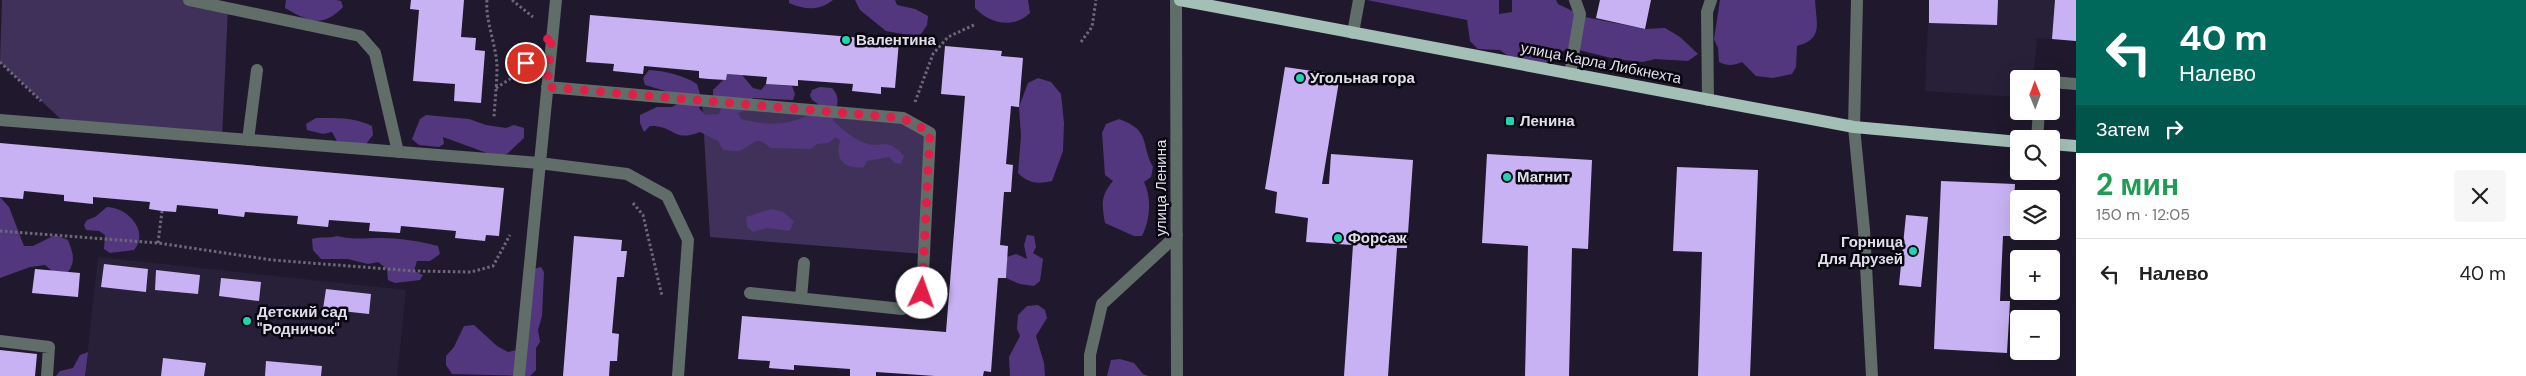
<!DOCTYPE html>
<html lang="ru">
<head>
<meta charset="utf-8">
<style>
  body { margin:0; font-family:"DM Sans",sans-serif; background:#f6f6f6; color:#222; height:100vh; display:flex; flex-direction:column; font-size:19px; white-space:nowrap }
  * { box-sizing:border-box; margin:0 }
  p { font-size:16px; color:#767676 }
  .icon { flex:none; width:28px; height:28px; fill:none; stroke:currentColor; stroke-width:2; stroke-linecap:round; stroke-linejoin:round }
  .map { position:relative; flex:1; overflow:hidden }
  .panel { display:flex; flex-direction:column; background:#fff; width:450px }
  .panel>* { flex:none }
  .top-card { background:#00695c; color:#fff; overflow:hidden }
  .needle { width:32px; rotate:359deg }
  .buttons { position:absolute; left:2010px; top:70px; display:grid; gap:10px }
  .buttons a { display:grid; place-items:center; width:50px; height:50px; border-radius:5px; background:#fff; box-shadow:0 5px 20px #0002; font-size:25px }
  .pin { position:absolute; display:grid; place-items:center; width:42px; height:42px; color:#fff; margin:-21px; border:2px solid #fff; border-radius:50%; box-shadow:0 1px 5px #0007 }
  .me { position:absolute; width:55px; margin:-28px; rotate:3deg; stroke-linejoin:round; filter:drop-shadow(0 0 4px #0008) }
  .turn { display:flex; align-items:center; gap:18px; height:105px; padding:0 20px; font-size:22px }
  .turn .icon { width:65px; height:65px; stroke-width:2.5 }
  .turn b { display:block; font-size:35px; line-height:42px }
  .then { display:flex; align-items:center; height:48px; padding:0 20px; background:#0003; gap:10px; font-size:19px }
  .round { display:grid; place-items:center; flex:none; width:52px; height:52px; border-radius:5px; background:#f6f6f6 }
  .head { display:flex; align-items:center; justify-content:space-between; height:85px; padding:0 20px }
  h1 { font-size:30px; font-weight:700; line-height:38px; color:#1e9e55 }
  ul { padding:0; list-style:none }
  li { display:flex; align-items:center; gap:15px; height:70px; padding:0 20px; border-top:1px solid #e0e0e0 }
  li div { flex:1 }
  li b { display:block; font-size:19px }
  li em { font-style:normal }
  main { display:flex; flex:1; min-height:0 }
  .map>svg:first-child { display:block }
</style>
</head>
<body>
<main>
<div class="map">
<svg width="2076" height="376" viewBox="0 0 2076 376">
  <rect width="100%" height="100%" fill="#20192d"/>
  <path fill="#281f39" d="M1929,0H2076V41L2037,38L2033,79H2019V97L1925,91Z
    M98,257L406,290L397,376H85Z"/>
  <path fill="#3f3159" d="M2,0H189L228,8L222,138L67,125L0,62Z
    M702,101L903,118L930,133L924,254L710,237Z"/>
  <path fill="#53377e" d="M286,0H336L341,1L343,7C322,29 308,21 285,8Z
    M789,0H833C819,11 805,10 789,3Z
    M855,0H895L897,5L915,9L928,16L927,25L919,37L886,31L860,10Z
    M975,0H1028L1030,13C1013,29 990,24 975,8Z
    M1367,0H1499V14L1512,12V0H1556L1558,4L1585,17L1645,29L1665,28L1680,37L1698,54L1688,61L1655,59L1643,62L1615,59L1575,49L1565,50L1551,58L1541,68L1521,65L1500,50L1478,49L1470,41L1467,20Z
    M1720,0H1815C1816,23 1824,39 1797,46L1796,67L1792,74L1773,78L1756,76L1742,62C1733,66 1727,66 1719,62L1718,48L1714,39Z
    M649,70C665,71 683,75 697,84L702,101L699,108L705,115L719,114L721,109L713,96V90L723,80H726L727,74L742,75L753,88L761,90L766,84L792,86L795,94L793,100L753,98L748,102L746,110L738,113L741,119C769,126 791,126 816,111L818,104L812,100L810,95L812,90L820,87L832,88C842,99 836,107 833,120C839,127 857,141 865,143C882,149 887,136 904,156L901,164L895,163L889,157L867,161L864,167C845,170 834,160 840,141L836,137L828,143L817,144L811,149L770,148C756,133 753,146 739,151C735,152 728,150 723,150L718,141L700,132C672,143 675,125 650,126L644,132L640,123V115L657,107H672L679,103L672,93L645,85L643,78Z
    M1038,78L1051,82L1061,94L1064,123L1063,151L1052,181C1038,184 1029,184 1018,173L1021,136L1019,107L1028,83Z
    M426,115L469,119L486,125L506,128L514,125L524,128V138L507,154L498,157L443,137L444,144L439,147L419,145L412,139L420,119Z
    M316,118C336,118 354,117 372,126L373,135L366,144L337,141L332,132L323,134L307,130L306,124Z
    M1119,119C1152,131 1140,144 1153,167L1151,177L1144,182C1152,198 1150,220 1142,236H1134L1105,223C1102,205 1100,196 1113,181L1105,175L1102,133L1106,124Z
    M0,197L9,207L24,246H33L55,235L68,240C73,253 76,261 68,272L52,271L45,265L30,267L0,278Z
    M107,207C127,207 150,231 134,250L110,253L104,249L105,235L99,231L86,230L84,225L87,220L95,217Z
    M771,209L783,212L794,221L790,231L767,228L753,232L747,227L746,217Z
    M1027,235L1034,236L1036,247L1033,253L1043,259L1040,281L1034,286L1020,284L1006,278L1007,257L1016,254L1027,259L1024,245Z
    M337,236C353,240 365,238 380,238C399,238 420,241 438,246L440,254L430,261H417L414,271L423,275L420,280L395,283L388,280L387,269L378,262L368,264L348,259H321L313,250L312,239C320,236 328,239 337,236Z
    M541,267L544,272L542,316L538,330L540,342L536,348V370L530,376L452,374L446,365V356L454,347L464,326L474,325L497,346L508,352L521,349L533,269Z
    M1038,305L1045,310L1047,318L1036,336L1044,363L1045,376H1010L1009,357L1020,336L1017,329L1018,315L1027,306Z
    M88,352L85,376H56L60,371L73,368L80,355Z
    M1120,359L1134,363L1143,374L1148,376H1107L1111,360Z"/>
  <path fill="#c8b2f4" d="M411,0H464L461,37L476,38L475,50L485,51L481,103L454,101L455,84L413,81L419,10L410,9Z
    M1600,0H1651L1645,29L1596,18Z
    M1929,0H1998L1997,25L1929,23Z
    M2055,0H2076V41L2052,39Z
    M590,15L899,41L895,88L881,87V94L852,91L853,84L798,80V86L766,84L767,77L727,74L726,80L709,79L699,78V71L644,66L643,74L613,71L614,64L586,62Z
    M945,46L1002,51L1001,56L1023,58L1019,107L1011,106L1006,164L1013,165L1011,192H1004L1000,245L1008,246L1006,278H998L991,372L984,371L983,376H935L876,372V376H850V369L794,365V370L769,368L770,361L738,359L742,316L946,332L965,96L941,94Z
    M1285,67L1340,75L1322,184H1329L1331,154L1413,160L1407,248H1397L1388,376H1344L1353,245L1306,242L1308,218L1275,213L1277,192L1265,189Z
    M0,143L504,188L499,236L486,235L485,241L455,238L456,231L401,226L400,233L369,231L370,223L329,220L328,227L297,224L298,216L245,212L244,217L218,214V209L177,205L176,212L162,211L149,209L150,202L93,197V204L64,201V195L24,191L23,199L0,197Z
    M1487,154L1592,160L1588,249L1572,248L1569,376H1525L1528,246L1482,243Z
    M1677,167L1758,170L1750,376H1698L1702,252L1673,251Z
    M1941,181L2015,184L2012,236H2003L2000,301H2010L2007,353L1934,349Z
    M1906,215L1928,217L1921,287L1899,285Z
    M574,236L622,240L621,251H627L624,277H617L612,333L619,334L617,361H610L609,376H563Z
    M104,264L148,269L146,292L101,287Z
    M35,269L80,273L78,297L32,293Z
    M156,270L200,275L198,294L155,290Z
    M221,278L261,282L259,301L219,296Z
    M326,289L371,294L369,314L323,309Z
    M0,350L37,354L35,376H0Z
    M163,358L206,363L204,376H161Z
    M266,361L322,366L321,376H265Z"/>
  <g fill="none" stroke-linecap="round" stroke-linejoin="round">
    <path stroke="#6d6778" stroke-width="3" stroke-dasharray="2.5 2.5" stroke-linecap="butt" d="M487,0C485,20 496,44 497,66C497,83 495,100 494,117
      M512,0L533,17
      M1081,42L1092,27L1096,0
      M0,62L41,101
      M496,88L513,77L529,60
      M915,102L933,54L948,37L976,24
      M633,203L643,215L662,296
      M0,231L158,243L272,260L414,271L471,272L493,266L510,235
      M158,243L162,211"/>
    <path stroke="#606d69" stroke-width="12" d="M189,0L360,36L375,53L398,152
      M1176,0L1177,376
      M1857,0L1854,127L1864,230L1872,376
      M1353,33L1359,0
      M1570,74L1580,14L1575,0
      M2051,82L2076,84
      M547,87L903,118L930,133L922,293L902,309L750,293
      M1708,100L1707,12L1711,0
      M0,120L539,163L627,174L667,196L688,240L678,376
      M2037,139L2039,111
      M248,140L257,70
      M801,298L804,263
      M0,341L49,347L47,376
      M519,376L556,0
      M1090,376V355L1102,304L1177,235"/>
    <path stroke="#a3bfb6" stroke-width="12" d="M1180,0L1854,127L2019,142
      M2051,144L2076,146"/>
  </g>
  <g fill="none" stroke-linecap="round" stroke-linejoin="round">
    <path stroke="#e11d48" stroke-width="9" stroke-dasharray="0 16.2" d="M526,63L552,34L547,87L902,118L930,132L922,293"/>
  </g>
  <g fill="#1dd5b1" stroke="#08060e" stroke-width="2">
    <circle cx="846" cy="40" r="5"/>
    <circle cx="1300" cy="78" r="5"/>
    <rect x="1505" y="116" width="10" height="10" rx="2.5"/>
    <circle cx="1507" cy="177" r="5"/>
    <circle cx="1338" cy="238" r="5"/>
    <circle cx="1913" cy="251" r="5"/>
    <circle cx="247" cy="321" r="5"/>
  </g>
  <g text-anchor="middle" dominant-baseline="central" stroke-width="5" stroke-linejoin="round" paint-order="stroke">
    <g font-size="15" font-weight="bold" fill="#e1ddeb" stroke="#08060e" text-anchor="start">
      <text x="856" y="40">Валентина</text>
      <text x="1310" y="78">Угольная гора</text>
      <text x="1520" y="121">Ленина</text>
      <text x="1517" y="177">Магнит</text>
      <text x="1348" y="238">Форсаж</text>
      <text x="1903" y="242" text-anchor="end">Горница<tspan x="1903" dy="17">Для Друзей</tspan></text>
      <text x="257" y="312">Детский сад<tspan x="257" dy="17">"Родничок"</tspan></text>
    </g>
    <g font-size="15" fill="#e1ddeb" stroke="#08060e">
      <text transform="translate(1601 63) rotate(11)">улица Карла Либкнехта</text>
      <text transform="translate(1161 188) rotate(-90)">улица Ленина</text>
    </g>
  </g>
</svg>
<div class="buttons">
<a><svg class="needle" viewBox="-14 -14 28 28"><path d="M0-13l5 13h-10z" fill="#e53935"/><path d="M0 13l5-13h-10z" fill="#767676"/></svg></a>
<a><svg class="icon" aria-label="search" viewBox="0 0 24 24"><circle cx="10" cy="10" r="6"/><path d="M15 15l6 6"/></svg></a>
<a><svg class="icon" aria-label="layers" viewBox="0 0 24 24"><path d="M12 4l9 5-9 5-9-5zM3 14l9 5 9-5"/></svg></a>
<a>+</a>
<a>−</a>
</div>
<div class="pin" style="left:526px;top:63px;background:#d93025"><svg class="icon" aria-label="arrive" viewBox="0 0 24 24"><path d="M6 21V4h12l-3 4 3 4H6"/></svg></div>
<svg class="me" style="left:922px;top:293px" viewBox="-20 -20 40 40"><circle r="19" fill="#fff"/><path d="M0-13L10 11 0 6-10 11z" fill="#e11d48"/></svg>
</div>
<section class="panel">
<div class="top-card">
<div class="turn"><svg class="icon" aria-label="left" viewBox="0 0 24 24"><path d="M17 20v-9H6M10 6l-5 5 5 5"/></svg><div><b>40 m</b>Налево</div></div>
<div class="then">Затем<svg class="icon" aria-label="right" viewBox="0 0 24 24"><path d="M7 20v-9h11M14 6l5 5-5 5"/></svg></div>
</div>
<div class="head"><div><h1>2 мин</h1><p>150 m · 12:05</p></div><a class="round"><svg class="icon" aria-label="close" viewBox="0 0 24 24"><path d="M6 6l12 12M18 6L6 18"/></svg></a></div>
<ul>
<li><svg class="icon" aria-label="left" viewBox="0 0 24 24"><path d="M17 20v-9H6M10 6l-5 5 5 5"/></svg><div><b>Налево</b></div><em>40 m</em></li>
</ul>
</section>
</main>
</body>
</html>
